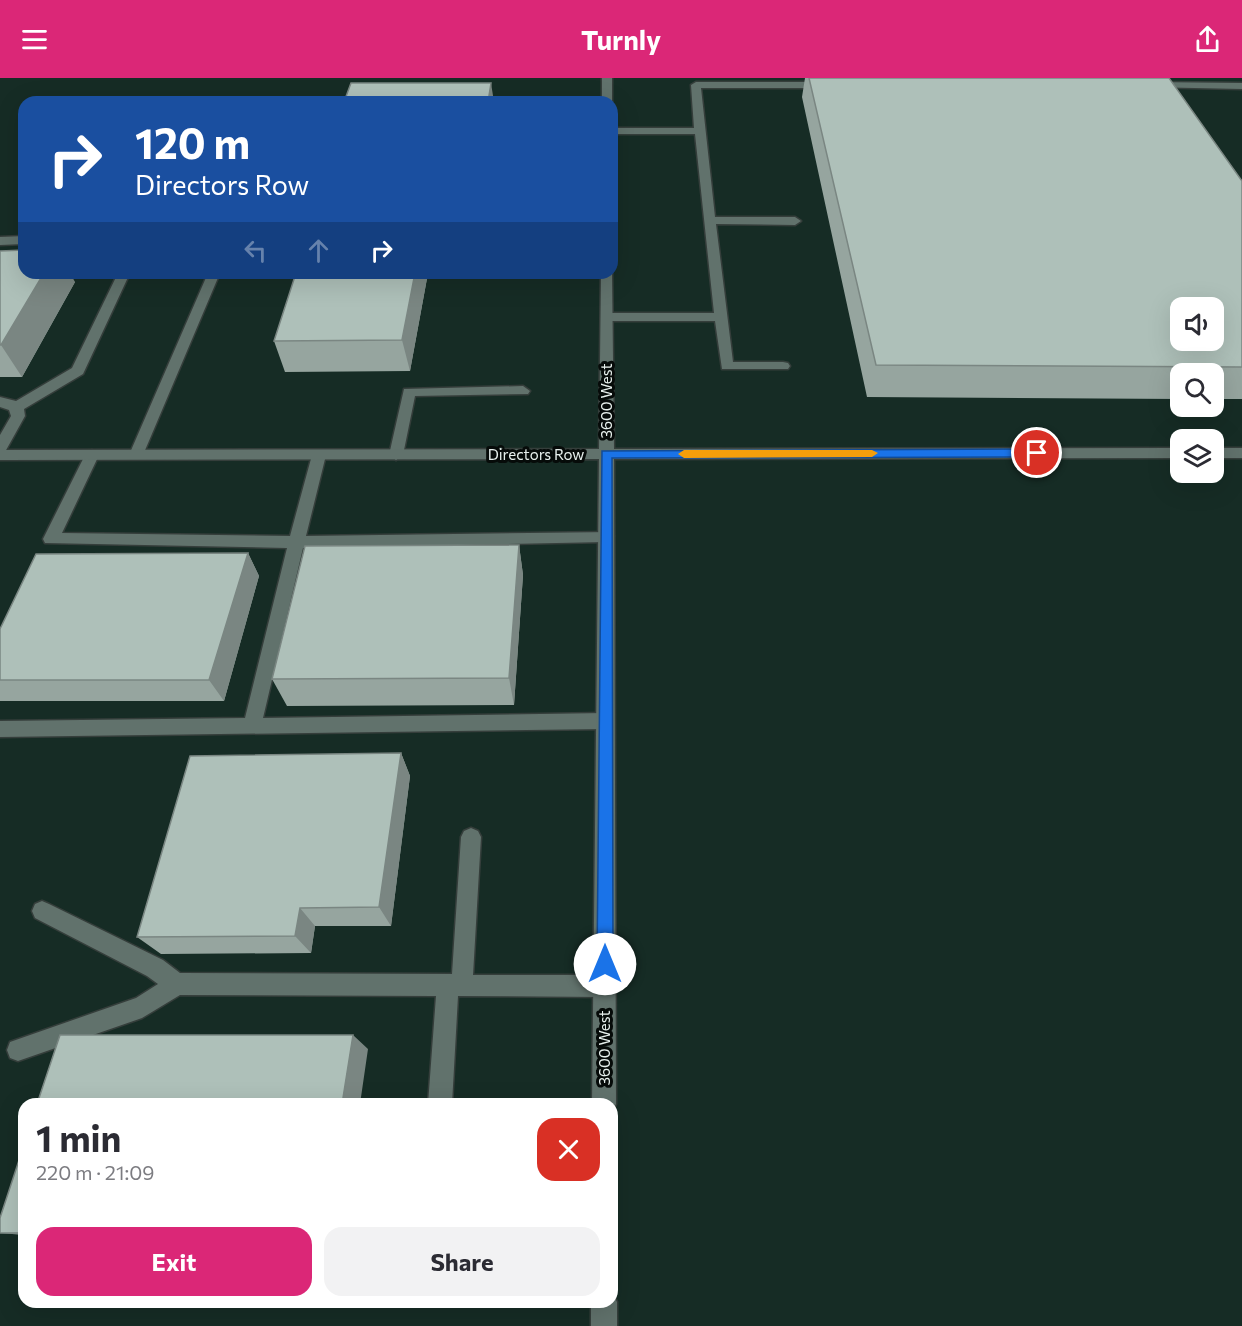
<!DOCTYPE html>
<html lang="en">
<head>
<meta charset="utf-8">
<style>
  body { margin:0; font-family:Commissioner,sans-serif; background:#f2f2f3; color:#2b2b33; height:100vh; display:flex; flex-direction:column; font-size:22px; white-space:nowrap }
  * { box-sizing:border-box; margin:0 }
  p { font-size:20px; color:#7c7c81 }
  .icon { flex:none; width:33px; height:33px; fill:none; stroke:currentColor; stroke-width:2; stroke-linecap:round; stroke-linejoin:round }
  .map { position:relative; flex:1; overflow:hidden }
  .side { position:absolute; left:18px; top:1020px; width:600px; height:210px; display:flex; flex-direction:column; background:#fff; border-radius:18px; box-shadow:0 6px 24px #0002 }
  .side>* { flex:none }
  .top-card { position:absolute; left:18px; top:18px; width:600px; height:183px; border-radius:18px; box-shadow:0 6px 24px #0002; background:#1a4fa0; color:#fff; overflow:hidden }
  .buttons { position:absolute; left:1170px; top:219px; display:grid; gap:12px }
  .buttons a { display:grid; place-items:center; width:54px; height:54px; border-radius:12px; background:#fff; box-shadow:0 6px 24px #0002; font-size:30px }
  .pin { position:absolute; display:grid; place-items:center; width:51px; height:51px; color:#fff; margin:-26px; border:3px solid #fff; border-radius:50%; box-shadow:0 2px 6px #0007 }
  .me { position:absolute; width:66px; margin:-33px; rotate:0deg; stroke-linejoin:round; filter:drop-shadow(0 0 4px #0008) }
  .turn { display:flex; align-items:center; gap:21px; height:126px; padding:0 18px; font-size:27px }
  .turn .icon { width:78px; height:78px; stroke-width:2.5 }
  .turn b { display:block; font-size:42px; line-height:51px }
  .lanes { display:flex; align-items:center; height:57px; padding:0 18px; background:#0003; justify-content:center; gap:30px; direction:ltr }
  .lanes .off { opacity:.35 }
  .round { display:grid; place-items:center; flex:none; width:63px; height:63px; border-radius:18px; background:#f2f2f3 }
  .summary { display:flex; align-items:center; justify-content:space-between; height:102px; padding:0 18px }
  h1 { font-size:36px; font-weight:700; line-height:45px }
  .button { display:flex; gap:12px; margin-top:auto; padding:12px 18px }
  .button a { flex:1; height:69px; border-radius:18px; background:#db2777; color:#fff; font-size:24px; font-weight:700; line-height:69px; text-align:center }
  .button a+a { background:#f2f2f3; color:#2b2b33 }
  header { display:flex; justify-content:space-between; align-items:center; height:78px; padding:0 18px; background:#db2777; color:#fff; font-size:27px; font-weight:700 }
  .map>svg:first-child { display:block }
</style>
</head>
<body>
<header><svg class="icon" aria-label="menu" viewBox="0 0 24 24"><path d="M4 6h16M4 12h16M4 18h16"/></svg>Turnly<svg class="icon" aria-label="share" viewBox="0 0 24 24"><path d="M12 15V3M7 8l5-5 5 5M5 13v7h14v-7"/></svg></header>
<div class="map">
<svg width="1242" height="1248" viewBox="0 0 1242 1248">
  <rect width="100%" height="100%" fill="#15231e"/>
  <path fill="#162c25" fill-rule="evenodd" d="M0,0H1242V1248H0ZM24,24H612V195H24ZM1180,230H1214V262H1180ZM1180,296H1214V328H1180ZM1180,362H1214V394H1180ZM24,1026H612V1224H24Z"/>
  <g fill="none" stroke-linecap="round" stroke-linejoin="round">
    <g stroke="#353e3b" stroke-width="3">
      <path id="service" d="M696,4H828L833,7L828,10H701L715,139H795L801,143L795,147L716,146L733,284H783L788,285L790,288L788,291H722L715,243H607L601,239L607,235H714L695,56H612V50H694L691,7Z
        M1150,4L1242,5V11L1146,9L1145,7Z
        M24,158V166L0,167V159Z
        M118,195H130L83,296L24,331L25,338L5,374L0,375V357L11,338L9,332L0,329V319L16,323L72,290Z
        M208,195H220L143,377L141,381H131L129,377Z
        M523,308L530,313L528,316L415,318L403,377L396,382L389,377L404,311Z
        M92,372L99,377L62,455L290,458L312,377L319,372L326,377L306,458L612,454L614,458L612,462L606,464L303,470L263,640L605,635L611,638L614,643L611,648L605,651L0,659V643L245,640L287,470L45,465L43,461L85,377Z
        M471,750L478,753L481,759L473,897H605L613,900L616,908L613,916L605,919L458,918L452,1026H428L436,918L180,917L142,940L18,983L10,980L7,972L10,964L136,920L158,906L147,898L35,840L32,833L35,826L42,823L49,826L163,882L180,895L452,896L461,759L464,753Z"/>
    </g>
    <g stroke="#353e3b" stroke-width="3">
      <path id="minor" d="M602,0H612V24H602Z
        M612,193L614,371L1180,370V380L614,381L616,1026L612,1034V1026H592L599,381L0,382V372L599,371L601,195Z
        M1214,370H1242V380H1214Z
        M612,1214L617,1224V1248H591V1224H612Z"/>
    </g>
    <use href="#service" fill="#61726c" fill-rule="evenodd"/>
    <use href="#minor" fill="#61726c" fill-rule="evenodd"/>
  </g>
  <path fill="#96a59f" d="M805,0H1169L1242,103V321H1214V296H1180V321L867,319L802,19Z
    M0,173L75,204L22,299H0Z
    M428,195L410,293L285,294L274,263Z
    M519,467L523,497L514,627L287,628L272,601Z
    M248,475L259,498L224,623H0V551Z
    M401,675L410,698L391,848H315L311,875L161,876L137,859Z
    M24,1067V1157L0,1155Z"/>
  <path fill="#7a8682" d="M491,5L494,24H488Z
    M44,195H70L75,204L22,299L1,267Z
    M415,195H428L410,293L402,262Z
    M519,467L523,497L514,627L509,600Z
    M248,475L259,498L224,623L209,602Z
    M401,675L410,698L391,848L379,829Z
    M300,830L315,848L311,875L295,858Z
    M353,957L368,971L360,1026H342Z"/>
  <path fill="#aec0b9" stroke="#7a8682" stroke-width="1.5" fill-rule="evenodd" d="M809,0H1169L1242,103V289L876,287ZM1180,230H1214V262H1180Z
    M351,5H491L488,24H344Z
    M24,172V195H44L1,267H0V173Z
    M296,195H415L402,262L274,263Z
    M519,467L509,600L272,601L305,468Z
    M248,475L209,602H0V551L36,476Z
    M401,675L379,829L300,830L295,858L137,859L190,678Z
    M60,957H353L342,1026H37Z
    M24,1067V1155H0V1140Z"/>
  <path fill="#1a73e8" stroke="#114b97" stroke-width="1.5" d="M1037,371L1043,375L1037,379L612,380L613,886L610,892L605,894L599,892L597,886L602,373Z"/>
  <path fill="#f59e0b" d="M684,372H872L878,375L872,379L684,380L678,376Z"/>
  <g text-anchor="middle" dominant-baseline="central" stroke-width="6" stroke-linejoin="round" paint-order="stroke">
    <g font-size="15" fill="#e8f1ee" stroke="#060b09">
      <text transform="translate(606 323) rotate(-90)">3600 West</text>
      <text x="536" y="376">Directors Row</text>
      <text transform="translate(604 970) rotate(-90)">3600 West</text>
    </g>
  </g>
</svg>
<div class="buttons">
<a><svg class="icon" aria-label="sound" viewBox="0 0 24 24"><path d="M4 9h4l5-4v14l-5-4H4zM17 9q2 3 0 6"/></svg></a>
<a><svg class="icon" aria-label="search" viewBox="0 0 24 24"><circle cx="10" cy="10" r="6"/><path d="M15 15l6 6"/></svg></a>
<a><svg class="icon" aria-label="layers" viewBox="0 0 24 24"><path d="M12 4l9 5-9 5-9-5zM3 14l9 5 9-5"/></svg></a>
</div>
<div class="pin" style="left:1037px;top:375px;background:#d93025"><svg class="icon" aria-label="arrive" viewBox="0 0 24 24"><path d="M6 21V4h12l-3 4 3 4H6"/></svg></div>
<svg class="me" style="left:605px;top:886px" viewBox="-20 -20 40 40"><circle r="19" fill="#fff"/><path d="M0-13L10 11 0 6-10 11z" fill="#1a73e8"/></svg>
<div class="top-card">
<div class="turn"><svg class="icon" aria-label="right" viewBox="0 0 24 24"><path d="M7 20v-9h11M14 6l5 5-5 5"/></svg><div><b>120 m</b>Directors Row</div></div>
<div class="lanes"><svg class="icon off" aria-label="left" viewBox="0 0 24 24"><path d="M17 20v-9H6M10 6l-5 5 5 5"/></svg><svg class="icon off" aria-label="ahead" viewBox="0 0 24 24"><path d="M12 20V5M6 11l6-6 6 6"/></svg><svg class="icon" aria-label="right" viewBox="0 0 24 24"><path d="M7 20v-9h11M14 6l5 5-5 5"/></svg></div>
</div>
<section class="side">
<div class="summary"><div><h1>1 min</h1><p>220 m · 21:09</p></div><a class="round" style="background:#d93025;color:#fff"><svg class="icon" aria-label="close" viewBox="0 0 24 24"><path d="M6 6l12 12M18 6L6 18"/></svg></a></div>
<div class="button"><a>Exit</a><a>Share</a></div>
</section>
</div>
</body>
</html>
